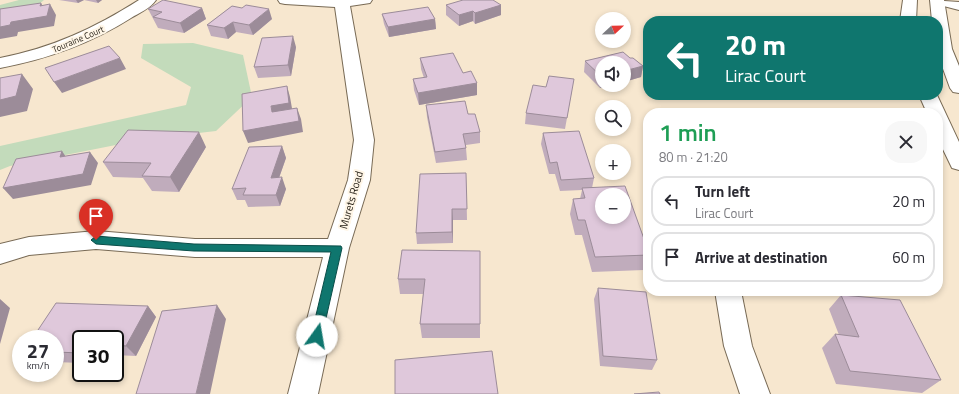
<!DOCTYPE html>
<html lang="en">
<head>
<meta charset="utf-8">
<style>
  body { margin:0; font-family:"Titillium Web",sans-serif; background:#f7f7f7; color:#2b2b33; height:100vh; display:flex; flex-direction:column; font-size:15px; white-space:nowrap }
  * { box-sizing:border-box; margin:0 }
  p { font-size:13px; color:#7c7c81 }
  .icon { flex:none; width:22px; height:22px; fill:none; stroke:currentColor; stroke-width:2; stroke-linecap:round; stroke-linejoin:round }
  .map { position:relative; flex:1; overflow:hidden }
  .details { position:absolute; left:643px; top:108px; width:300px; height:188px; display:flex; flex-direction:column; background:#fff; border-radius:16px; box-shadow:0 2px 6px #0003 }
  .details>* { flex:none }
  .guide { position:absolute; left:643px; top:16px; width:300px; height:84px; border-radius:16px; box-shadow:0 2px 6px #0003; background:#0f766e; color:#fff; overflow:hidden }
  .needle { width:26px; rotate:68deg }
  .tools { position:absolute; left:595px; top:12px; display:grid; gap:8px }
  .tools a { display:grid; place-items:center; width:36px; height:36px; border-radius:50%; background:#fff; box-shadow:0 2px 6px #0003; font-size:20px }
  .speed { position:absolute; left:12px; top:330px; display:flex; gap:8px; font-size:20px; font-weight:700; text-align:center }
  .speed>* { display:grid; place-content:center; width:52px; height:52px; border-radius:50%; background:#fff; box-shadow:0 2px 6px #0003; line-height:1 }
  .speed small { font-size:10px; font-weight:400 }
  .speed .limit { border:2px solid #111; border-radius:6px; background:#fff; color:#111 }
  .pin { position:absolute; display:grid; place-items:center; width:34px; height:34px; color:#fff; margin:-41px -17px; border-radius:50% 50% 50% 0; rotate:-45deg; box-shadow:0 0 4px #0007 }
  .pin .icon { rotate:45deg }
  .me { position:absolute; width:44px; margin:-22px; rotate:13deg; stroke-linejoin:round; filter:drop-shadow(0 0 3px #0008) }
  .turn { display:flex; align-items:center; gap:14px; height:84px; padding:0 16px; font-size:18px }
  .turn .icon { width:52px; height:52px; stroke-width:2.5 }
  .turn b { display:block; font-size:28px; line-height:34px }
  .round { display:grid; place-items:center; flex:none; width:42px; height:42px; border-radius:16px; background:#f7f7f7 }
  .headline { display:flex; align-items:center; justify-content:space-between; height:68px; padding:0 16px }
  h1 { font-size:24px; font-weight:600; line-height:30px; color:#1e9e55 }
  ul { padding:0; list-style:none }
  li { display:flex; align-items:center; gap:12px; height:50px; margin:0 8px 6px; padding:0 8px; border:2px solid #e1e1e2; border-radius:16px }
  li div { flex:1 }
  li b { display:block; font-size:15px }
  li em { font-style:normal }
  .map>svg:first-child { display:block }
</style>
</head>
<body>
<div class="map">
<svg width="959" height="394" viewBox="0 0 959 394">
  <rect width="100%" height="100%" fill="#f7e7cf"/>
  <path fill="#c3dbbb" d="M19,0H44L34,8L0,13V5Z
    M193,43L243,55L252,97L216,131L146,139L10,166L0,170V146L186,105L191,87L141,58L143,44Z"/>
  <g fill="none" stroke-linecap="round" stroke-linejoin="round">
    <g stroke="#786a55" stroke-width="2">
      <path id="street" d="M139,0H156C151,8 139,13 131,18C90,44 48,59 0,68V58C52,48 95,28 139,0Z
        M278,0H372L370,3L350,6L374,140L370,180L349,248L318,394H288L323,257H195L96,249L29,255L0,264V244L29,237L96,231L195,239H328L348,180L354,140L335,7L285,4L280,3Z
        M930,0L959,2V10L932,3Z
        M715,291H741L752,346L770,394H740L724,346Z"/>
    </g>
    <g stroke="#786a55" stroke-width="2">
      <path id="secondary" d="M903,0H917L916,21H900Z
        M930,0H944L952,49L959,66V93L953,92L950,88L938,55V21H932Z
        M919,95H937L959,142V170L952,168L938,139V113H927Z"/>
    </g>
    <use href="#street" fill="#fff" fill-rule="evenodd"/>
    <use href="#secondary" fill="#fff" fill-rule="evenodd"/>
  </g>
  <path fill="#c0acbc" d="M59,0H102L98,3L84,0L78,3Z
    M446,5H501V15L475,24L473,21L459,26L446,15Z
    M232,6L272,19L253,35L236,32L228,39L211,36L207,25Z
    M202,8L206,19L184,33L158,28L148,9Z
    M382,14L435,19L436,29L389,37L384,24Z
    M296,47L291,76L258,78L254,67Z
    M623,52L630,58H633L643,66L641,77L624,82V63H602V85H611L600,88L584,72L585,61Z
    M420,58L463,73L477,83V95L419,105L414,90L413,79L424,78L421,69Z
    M572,90L565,129L525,124L526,113Z
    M702,95H713L712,98Z
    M426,105L468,114L480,132V143L466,145V148L467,160L436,163L427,117Z
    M543,133L594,178L592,188L648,250V260L644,270L592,272L582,235H575L570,214L573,199H580L582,190L560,191L555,174H549L541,144Z
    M282,146L286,158L279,178L286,189L280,206L248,207L245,200H237L232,189Z
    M206,147L179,192L152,191L143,178L113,177L103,162Z
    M466,173L467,220H453V243L417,244L416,233Z
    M480,251V338H422L420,324L423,294H400L398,279Z
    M598,288L657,360L652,370L600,366L594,299Z
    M841,295L941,380L922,393L836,384L822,348L835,334L839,335L829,309Z
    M148,306L156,317L136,356L115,355V339H81V363L55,362V339Z"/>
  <path fill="#9c8c99" d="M76,0H84L78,3Z
    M96,0H102L98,3Z
    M41,3L47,13L50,4L56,15L54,26L18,32L17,36L0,39V27L11,22L40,6Z
    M501,5V15L475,24V13Z
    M202,8L206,19L184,33L180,23Z
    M269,9L272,19L253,35L249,25Z
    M473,11V21L459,26V15Z
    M435,19L436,29L389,37L388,27Z
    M233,22L236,32L228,39L224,28Z
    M293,36L296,47L291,76L288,65Z
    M120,58L126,69L62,93L54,82Z
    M643,66L641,77L624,82V71Z
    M22,74L33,89L27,111L0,117V100Z
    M602,77V85H611L600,88Z
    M477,83V95L419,105L418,93Z
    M287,86L290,97L293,114L272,112L271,106Z
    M297,108L301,119L303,132L248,143L243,131Z
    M199,132L206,147L179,192L170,177Z
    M282,146L286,158L275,189L271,178Z
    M62,151L70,163L60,157Z
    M90,152L98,163L91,185L13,199L3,188Z
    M282,177L286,189L280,206L276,195Z
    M452,209L453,220V243L452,232Z
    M0,299L10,308L0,344Z
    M217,305L226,319L210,394H196Z
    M148,306L156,317L136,356L126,346Z"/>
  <path fill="#dfc8db" stroke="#9c8c99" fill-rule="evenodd" d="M163,0L202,8L180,23L153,17L162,12L148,9Z
    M463,0H493L501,5L475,13L473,11L459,15L446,5Z
    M41,3L40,6L50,4L47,16L11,22L10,25L0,27V9Z
    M246,5L269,9L249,25L233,22L224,28L207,25L232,6L242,8Z
    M428,7L435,19L388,27L382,14Z
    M293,36L288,65L254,67L262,38Z
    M109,46L120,58L54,82L45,68Z
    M623,52L630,58H633L643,66L624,71V63H602V77L585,61Z
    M453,53L463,73L471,71L477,83L418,93L413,79L427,77L420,58Z
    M22,74L16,96L0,100V78Z
    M549,76L574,79L567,118L526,113L533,85L546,87Z
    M287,86L289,103L271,106L272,112L297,108L299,121L243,131L242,94Z
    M465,101L468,114H475L480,132L463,134L466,148L435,152L426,105Z
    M128,130L199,132L170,177L142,176L151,163L103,162Z
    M579,131L594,178L561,180L557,162L550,163L543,133Z
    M282,146L271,178L282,177L276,195H243L246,188L232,189L249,147Z
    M62,151L60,157L90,152L83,174L3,188L16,159Z
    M466,173L467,209H452V232L416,233L420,174Z
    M625,186L648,250V255L595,257L585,220H578L573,199L585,198L582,188ZM602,195H624V217H602Z
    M402,250L480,251V324H420L425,279H398Z
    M598,288L646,292L657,360L603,356Z
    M841,295L900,300L941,380L850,371L835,334L859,337Z
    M56,303L148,306L126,346L115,345V339H81V353L55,352V339H32Z
    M217,305L196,394H136L162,311Z
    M492,351L498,394H395V360Z
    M659,392L660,394H634Z"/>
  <path fill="#0f766e" stroke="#0a4d48" d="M96,236L194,244L341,246L342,248L322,336L321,339L317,341L313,339L311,336L331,252L194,251L96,244L91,240Z"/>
  <g text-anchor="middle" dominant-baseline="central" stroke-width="4" stroke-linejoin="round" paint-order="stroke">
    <g font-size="9" fill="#2b251c" stroke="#fff6e7">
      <text transform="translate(78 39) rotate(-23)">Touraine Court</text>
    </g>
    <g font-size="11" fill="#2b251c" stroke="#fff6e7">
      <text transform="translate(351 200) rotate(-74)">Murets Road</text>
    </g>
  </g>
</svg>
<div class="tools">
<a><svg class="needle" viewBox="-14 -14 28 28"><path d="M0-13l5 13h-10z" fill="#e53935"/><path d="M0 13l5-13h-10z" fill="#7c7c81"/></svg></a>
<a><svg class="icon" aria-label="sound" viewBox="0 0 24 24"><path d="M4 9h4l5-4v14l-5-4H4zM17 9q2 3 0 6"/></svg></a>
<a><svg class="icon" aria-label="search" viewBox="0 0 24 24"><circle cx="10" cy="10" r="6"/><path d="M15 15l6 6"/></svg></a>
<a>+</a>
<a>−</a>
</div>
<div class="speed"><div>27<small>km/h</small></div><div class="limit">30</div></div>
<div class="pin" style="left:96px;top:240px;background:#d93025"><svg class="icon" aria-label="arrive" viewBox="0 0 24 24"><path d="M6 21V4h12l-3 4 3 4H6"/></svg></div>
<svg class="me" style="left:317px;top:336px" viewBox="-20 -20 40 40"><circle r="19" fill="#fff"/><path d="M0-13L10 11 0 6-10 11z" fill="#0f766e"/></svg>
<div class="guide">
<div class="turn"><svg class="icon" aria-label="left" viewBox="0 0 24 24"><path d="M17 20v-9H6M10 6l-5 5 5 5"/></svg><div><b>20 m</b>Lirac Court</div></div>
</div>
<section class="details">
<div class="headline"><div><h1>1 min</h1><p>80 m · 21:20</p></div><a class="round"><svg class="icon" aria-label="close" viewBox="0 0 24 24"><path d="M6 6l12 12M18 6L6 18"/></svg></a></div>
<ul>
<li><svg class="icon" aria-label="left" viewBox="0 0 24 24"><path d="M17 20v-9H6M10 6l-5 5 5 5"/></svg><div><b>Turn left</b><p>Lirac Court</p></div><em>20 m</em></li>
<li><svg class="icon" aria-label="arrive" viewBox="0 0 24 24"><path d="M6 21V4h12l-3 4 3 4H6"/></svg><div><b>Arrive at destination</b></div><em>60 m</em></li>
</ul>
</section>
</div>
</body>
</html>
